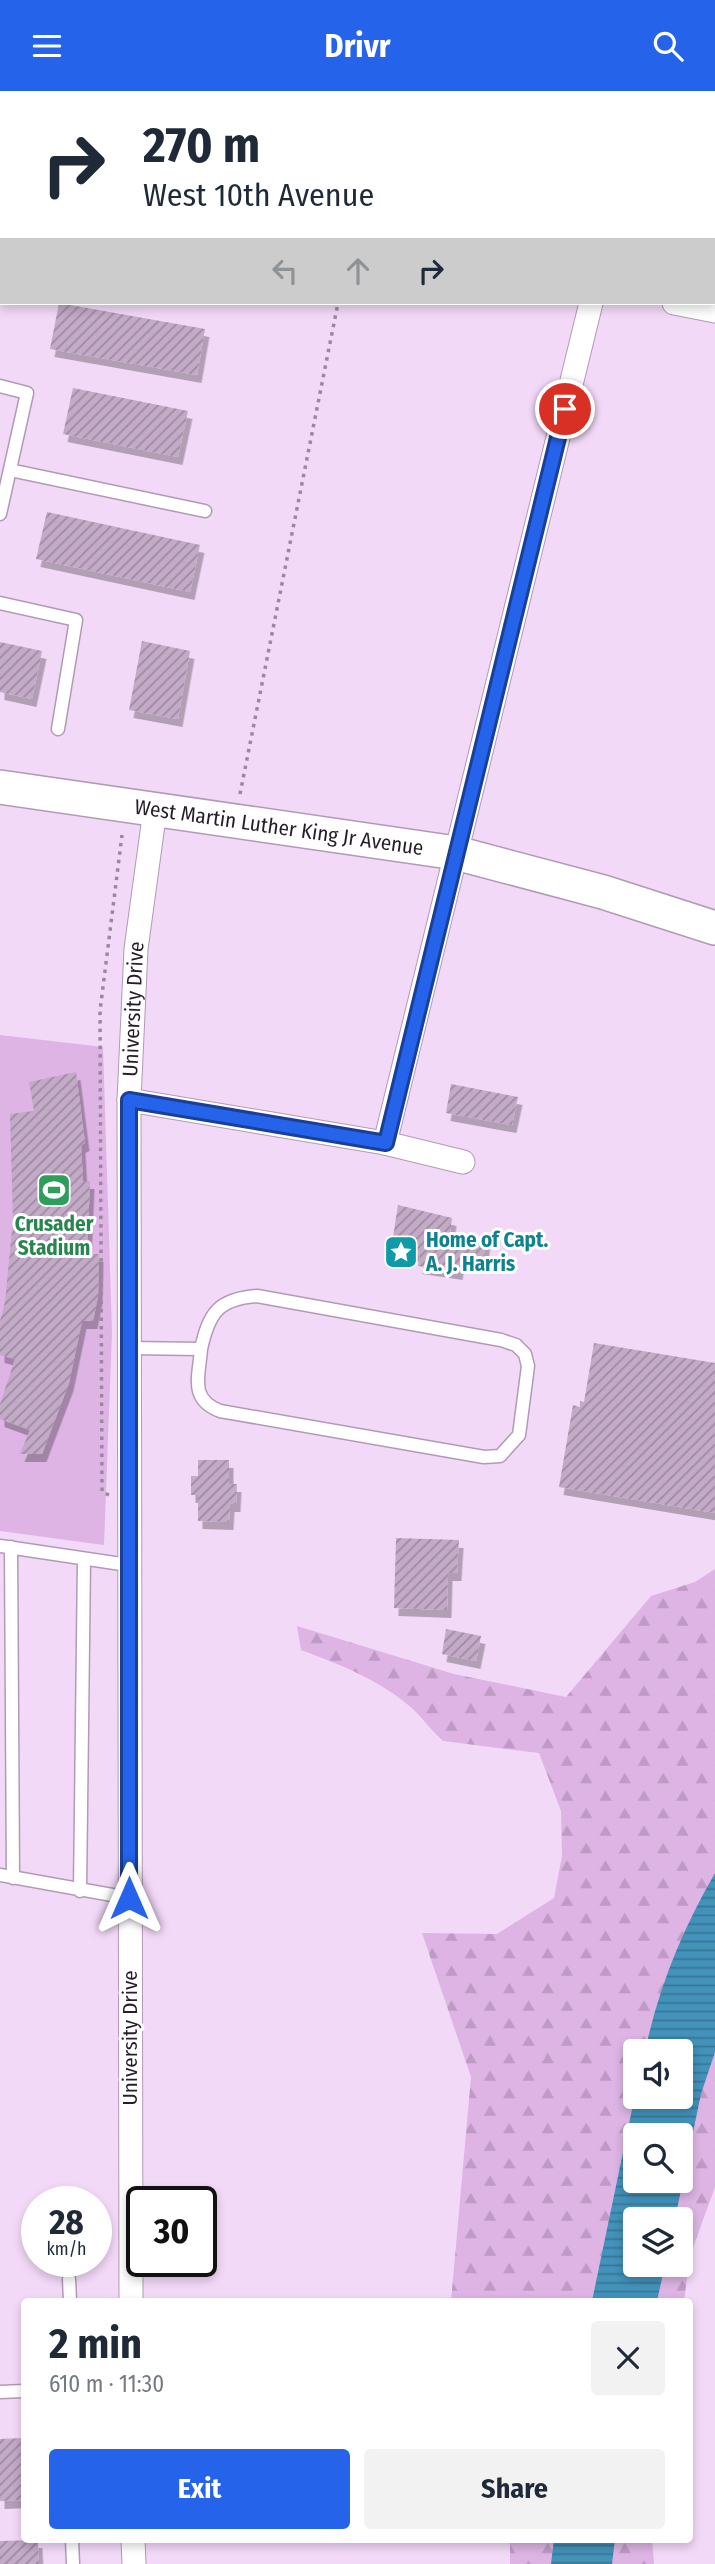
<!DOCTYPE html>
<html lang="en">
<head>
<meta charset="utf-8">
<style>
  body { margin:0; font-family:"Fira Sans Condensed",sans-serif; background:#f2f2f3; color:#1f2937; height:100vh; display:flex; flex-direction:column; font-size:26px; white-space:nowrap }
  * { box-sizing:border-box; margin:0 }
  p { font-size:23px; color:#747a83 }
  .icon { flex:none; width:38px; height:38px; fill:none; stroke:currentColor; stroke-width:2; stroke-linecap:round; stroke-linejoin:round }
  .map { position:relative; flex:1; overflow:hidden }
  .side { position:absolute; left:21px; top:2207px; width:672px; height:245px; display:flex; flex-direction:column; background:#fff; border-radius:7px; box-shadow:0 4px 10px #0003 }
  .side>* { flex:none }
  .top-card { position:absolute; left:0px; top:0px; width:716px; height:214px; box-shadow:0 4px 10px #0003; background:#fff; color:#1f2937; overflow:hidden }
  .fabs { position:absolute; left:623px; top:1948px; display:grid; gap:14px }
  .fabs a { display:grid; place-items:center; width:70px; height:70px; border-radius:7px; background:#fff; box-shadow:0 4px 10px #0003; font-size:35px }
  .speed { position:absolute; left:21px; top:2095px; display:flex; gap:14px; font-size:35px; font-weight:700; text-align:center }
  .speed>* { display:grid; place-content:center; width:91px; height:91px; border-radius:50%; background:#fff; box-shadow:0 4px 10px #0003; line-height:1 }
  .speed small { font-size:18px; font-weight:400 }
  .speed .limit { border:4px solid #111; border-radius:10px; background:#fff; color:#111 }
  .pin { position:absolute; display:grid; place-items:center; width:60px; height:60px; color:#fff; margin:-30px; border:4px solid #fff; border-radius:50%; box-shadow:0 2px 7px #0007 }
  .me { position:absolute; width:77px; margin:-38px; rotate:0deg; stroke-linejoin:round; filter:drop-shadow(0 0 5px #0008) }
  .turn { display:flex; align-items:center; gap:24px; height:147px; padding:0 28px; font-size:32px }
  .turn .icon { width:91px; height:91px; stroke-width:2.5 }
  .turn b { display:block; font-size:49px; line-height:60px }
  .lanes { display:flex; align-items:center; height:66px; padding:0 28px; background:#0003; justify-content:center; gap:35px; direction:ltr }
  .lanes .off { opacity:.35 }
  .round { display:grid; place-items:center; flex:none; width:74px; height:74px; border-radius:7px; background:#f2f2f3 }
  .summary { display:flex; align-items:center; justify-content:space-between; height:119px; padding:0 28px }
  h1 { font-size:42px; font-weight:700; line-height:52px }
  .action { display:flex; gap:14px; margin-top:auto; padding:14px 28px }
  .action a { flex:1; height:80px; border-radius:7px; background:#2563eb; color:#fff; font-size:28px; font-weight:700; line-height:80px; text-align:center }
  .action a+a { background:#f2f2f3; color:#1f2937 }
  header { display:flex; justify-content:space-between; align-items:center; height:91px; padding:0 28px; background:#2563eb; color:#fff; font-size:32px; font-weight:700 }
  .map>svg:first-child { display:block }
</style>
</head>
<body>
<header><svg class="icon" aria-label="menu" viewBox="0 0 24 24"><path d="M4 6h16M4 12h16M4 18h16"/></svg>Drivr<svg class="icon" aria-label="search" viewBox="0 0 24 24"><circle cx="10" cy="10" r="6"/><path d="M15 15l6 6"/></svg></header>
<div class="map">
<svg width="715" height="2473" viewBox="0 0 715 2473">
  <defs>
    <pattern id="forest-firs" width="22" height="20" patternUnits="userSpaceOnUse" patternTransform="scale(1.75)"><rect width="22" height="20" fill="#ddb4e4"/><path d="M5 1l3.5 6h-7zM16 11l3.5 6h-7z" fill="#be9ac4"/></pattern>
    <pattern id="water-rules" width="6" height="5" patternUnits="userSpaceOnUse" patternTransform="scale(1.75)"><rect width="6" height="5" fill="#4292ba"/><path d="M0 2.5h6" fill="none" stroke="#377797"/></pattern>
    <pattern id="building-hatch" width="6" height="6" patternUnits="userSpaceOnUse" patternTransform="scale(1.75)"><rect width="6" height="6" fill="#c3aac7"/><path d="M-1 1l2-2M0 6l6-6M5 7l2-2" fill="none" stroke="#9e8aa2"/></pattern>
    <filter id="shadow"><feDropShadow dx="4.5" dy="8" stdDeviation="0" flood-color="#0004"/></filter>
  </defs>
  <rect width="100%" height="100%" fill="#f3d9f8"/>
  <path fill="#ddb4e4" d="M0,944L103,956L112,1241L104,1454L0,1440Z"/>
  <path fill="url(#forest-firs)" fill-rule="evenodd" d="M715,1478V2096L690,2165L684,2210H451L471,1986L422,1842L497,1843L554,1807L562,1765L561,1720L539,1662L443,1650C432,1640 423,1628 413,1618C380,1589 341,1574 301,1559L297,1535L454,1583L566,1606L651,1505L695,1491ZM635,1960H681V2006H635ZM635,2044H681V2090H635ZM635,2128H681V2174H635Z
    M510,2448H652L654,2473H510Z"/>
  <path fill="url(#water-rules)" fill-rule="evenodd" d="M715,1782V1961L701,2003L675,2128H635V2174H665L657,2210H592L635,2004L681,2006V1960H645C659,1896 682,1839 715,1782ZM635,2044H681V2090H635Z
    M554,2448H615L612,2473H551Z"/>
  <path fill="url(#building-hatch)" filter="url(#shadow)" d="M59,212L205,238L197,284L50,258Z
    M73,297L188,320L178,366L63,343Z
    M47,421L200,454L190,501L36,468Z
    M142,550L190,560L178,628L129,619Z
    M0,551L42,560L32,608L0,601Z
    M76,981L85,1052L81,1054L83,1090H90L87,1163H99L98,1205L93,1230H82L69,1292L42,1363H20L30,1339L0,1328V1313L15,1268L0,1264V1230L5,1211L13,1129L10,1023L34,1020L29,991Z
    M451,993L518,1006L512,1034L446,1022Z
    M398,1114L452,1127L450,1144L486,1149L482,1174L460,1170L458,1181L418,1175L420,1164L391,1159Z
    M594,1252L715,1272V1422L559,1396L573,1314L580,1316V1310L584,1311Z
    M198,1369H229V1393H237L236,1413H230L229,1431L198,1430V1404H191V1385H198Z
    M396,1447L459,1449L457,1482H448L447,1519L394,1517Z
    M446,1538L481,1545L476,1570L442,1563Z
    M23,2347L24,2409L0,2410V2348Z
    M38,2449L39,2473H0V2450Z"/>
  <g fill="none" stroke-linecap="round" stroke-linejoin="round">
    <g stroke="#b29ab6" stroke-width="15">
      <path id="lane" d="M0,143L2,144
        M0,295L27,302L0,423
        M10,379L205,420
        M0,512L76,529L58,638
        M128,1257L201,1258C199,1286 189,1308 220,1320L484,1366L500,1365L519,1344L528,1275L525,1263L516,1254L501,1249L257,1205C218,1208 209,1222 201,1258
        M0,1455L128,1474
        M11,1456L13,1787
        M0,1784L129,1807
        M80,1800L84,1468
        M69,2188L70,2210
        M0,2301L24,2300
        M72,2448L73,2473"/>
    </g>
    <g stroke="#b29ab6" stroke-width="25">
      <g id="street">
        <path d="M374,2V0"/>
        <path d="M674,212L715,220"/>
        <path d="M129,1009L385,1052L463,1071"/>
        <path d="M385,1052L591,212"/>
        <path id="s1" d="M131,2210L129,1009L136,858L155,719"/>
        <path d="M133,2448L134,2473"/>
      </g>
    </g>
    <g stroke="#b29ab6" stroke-width="36">
      <g id="secondary">
        <path id="s2" d="M0,696L456,762L603,801L715,837"/>
      </g>
    </g>
    <path stroke="#9a889e" stroke-width="3.5" stroke-dasharray="3.5 5" stroke-linecap="butt" d="M34,0L37,2
      M240,703L338,212
      M109,1404L102,1401L100,920L122,744"/>
    <use href="#lane" stroke="#fff" stroke-width="12"/>
    <use href="#street" stroke="#fff" stroke-width="23"/>
    <use href="#secondary" stroke="#fff" stroke-width="33"/>
  </g>
  <g fill="none" stroke-linecap="round" stroke-linejoin="round">
    <g stroke="#184099" stroke-width="18">
      <path id="route" d="M129,1807V1009L386,1052L565,318"/>
    </g>
    <use href="#route" stroke="#2563eb" stroke-width="12"/>
  </g>
  <defs>
    <g id="stadium-square" transform="scale(1.75)"><rect x="-9" y="-9" width="18" height="18" rx="4" fill="#2e9e5b" stroke="#fff"/><path d="M0-5a6.5 5 0 1 0 0 10a6.5 5 0 1 0 0-10ZM-3.5-1.8h7v3.6h-7Z" fill="#fff"/></g>
    <g id="sight-square" transform="scale(1.75)"><rect x="-9" y="-9" width="18" height="18" rx="4" fill="#0f9aa8" stroke="#fff"/><path d="M0-6L1.8-2.2L6-1.7L2.9 1.2L3.7 5.4L0 3.3L-3.7 5.4L-2.9 1.2L-6-1.7L-1.8-2.2Z" fill="#fff"/></g>
  </defs>
  <g fill-rule="evenodd">
    <use href="#stadium-square" x="54" y="1099"/>
    <use href="#sight-square" x="401" y="1161"/>
  </g>
  <g text-anchor="middle" dominant-baseline="central" stroke-width="6" stroke-linejoin="round" paint-order="stroke">
    <g font-size="21" fill="#261d28" stroke="#fff">
      <text stroke="none"><textPath href="#s2" startOffset="282">West Martin Luther King Jr Avenue</textPath></text>
      <text stroke="none"><textPath href="#s1" startOffset="1292">University Drive</textPath></text>
      <text transform="translate(130 1947) rotate(-90)">University Drive</text>
    </g>
    <g font-size="21" font-weight="bold" fill="#27864d" stroke="#fff">
      <text x="54" y="1133">Crusader<tspan x="54" dy="24">Stadium</tspan></text>
    </g>
    <g font-size="21" font-weight="bold" fill="#0d838f" stroke="#fff" text-anchor="start">
      <text x="426" y="1149">Home of Capt.<tspan x="426" dy="24">A. J. Harris</tspan></text>
    </g>
  </g>
</svg>
<div class="fabs">
<a><svg class="icon" aria-label="sound" viewBox="0 0 24 24"><path d="M4 9h4l5-4v14l-5-4H4zM17 9q2 3 0 6"/></svg></a>
<a><svg class="icon" aria-label="search" viewBox="0 0 24 24"><circle cx="10" cy="10" r="6"/><path d="M15 15l6 6"/></svg></a>
<a><svg class="icon" aria-label="layers" viewBox="0 0 24 24"><path d="M12 4l9 5-9 5-9-5zM3 14l9 5 9-5"/></svg></a>
</div>
<div class="speed"><div>28<small>km/h</small></div><div class="limit">30</div></div>
<div class="pin" style="left:565px;top:318px;background:#d93025"><svg class="icon" aria-label="arrive" viewBox="0 0 24 24"><path d="M6 21V4h12l-3 4 3 4H6"/></svg></div>
<svg class="me" style="left:129px;top:1807px" viewBox="-20 -20 40 40"><path d="M0-17L14 15 0 8-14 15z" fill="#2563eb" stroke="#fff" stroke-width="4"/></svg>
<div class="top-card">
<div class="turn"><svg class="icon" aria-label="right" viewBox="0 0 24 24"><path d="M7 20v-9h11M14 6l5 5-5 5"/></svg><div><b>270 m</b>West 10th Avenue</div></div>
<div class="lanes"><svg class="icon off" aria-label="left" viewBox="0 0 24 24"><path d="M17 20v-9H6M10 6l-5 5 5 5"/></svg><svg class="icon off" aria-label="ahead" viewBox="0 0 24 24"><path d="M12 20V5M6 11l6-6 6 6"/></svg><svg class="icon" aria-label="right" viewBox="0 0 24 24"><path d="M7 20v-9h11M14 6l5 5-5 5"/></svg></div>
</div>
<section class="side">
<div class="summary"><div><h1>2 min</h1><p>610 m · 11:30</p></div><a class="round"><svg class="icon" aria-label="close" viewBox="0 0 24 24"><path d="M6 6l12 12M18 6L6 18"/></svg></a></div>
<div class="action"><a>Exit</a><a>Share</a></div>
</section>
</div>
</body>
</html>
